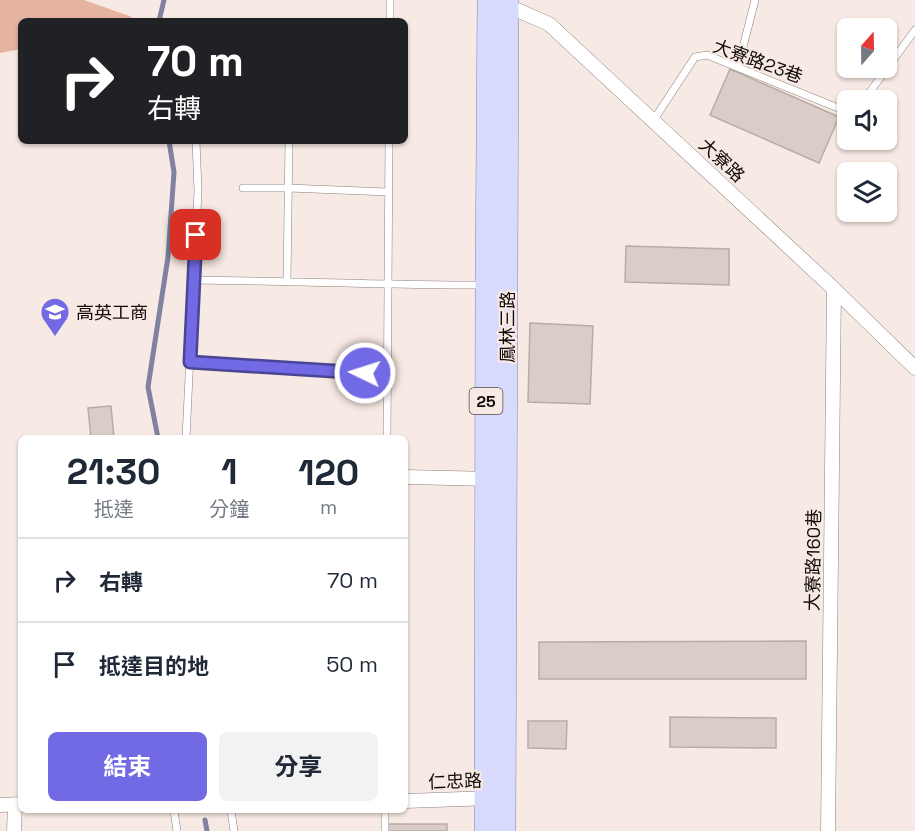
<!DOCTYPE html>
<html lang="zh-TW">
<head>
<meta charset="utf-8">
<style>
  body { margin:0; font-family:"Space Grotesk","Noto Sans TC",sans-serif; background:#f2f2f3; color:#1f2937; height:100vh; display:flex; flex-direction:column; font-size:22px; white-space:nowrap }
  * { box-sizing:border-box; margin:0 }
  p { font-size:20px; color:#747a83 }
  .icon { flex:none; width:33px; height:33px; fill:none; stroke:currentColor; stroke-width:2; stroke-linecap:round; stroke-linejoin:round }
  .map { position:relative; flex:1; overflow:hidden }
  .details { position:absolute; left:18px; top:435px; width:390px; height:378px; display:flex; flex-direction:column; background:#fff; border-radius:9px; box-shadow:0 2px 4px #0004 }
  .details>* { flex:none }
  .hud { position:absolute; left:18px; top:18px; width:390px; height:126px; border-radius:9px; box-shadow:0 2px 4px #0004; background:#202124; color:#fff; overflow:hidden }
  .needle { width:39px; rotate:20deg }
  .buttons { position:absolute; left:837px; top:18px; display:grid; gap:12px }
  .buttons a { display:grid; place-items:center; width:60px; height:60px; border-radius:9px; background:#fff; box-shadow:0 2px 4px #0004; font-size:30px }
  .pin { position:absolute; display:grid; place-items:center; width:51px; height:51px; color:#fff; margin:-26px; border-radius:12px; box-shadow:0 3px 9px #0006 }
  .me { position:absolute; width:66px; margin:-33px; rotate:274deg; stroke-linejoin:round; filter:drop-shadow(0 0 4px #0008) }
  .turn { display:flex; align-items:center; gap:21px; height:126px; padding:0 30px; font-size:27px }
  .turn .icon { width:78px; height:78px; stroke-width:2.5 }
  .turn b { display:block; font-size:42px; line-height:51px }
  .eta { display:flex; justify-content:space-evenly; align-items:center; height:102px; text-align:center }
  .eta b { font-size:36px; font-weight:700; line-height:42px }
  .cta { display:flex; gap:12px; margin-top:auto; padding:12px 30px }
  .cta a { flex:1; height:69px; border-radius:9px; background:#726ae5; color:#fff; font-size:24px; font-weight:700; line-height:69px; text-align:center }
  .cta a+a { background:#f2f2f3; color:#1f2937 }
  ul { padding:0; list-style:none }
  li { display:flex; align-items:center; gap:18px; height:84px; padding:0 30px; border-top:2px solid #e0e1e3 }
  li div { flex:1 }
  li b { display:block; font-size:22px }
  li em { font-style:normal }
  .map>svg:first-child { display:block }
</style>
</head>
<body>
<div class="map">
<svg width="915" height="831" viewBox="0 0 915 831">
  <rect width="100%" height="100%" fill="#f7e9e3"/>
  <path fill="#e5b4a1" d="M0,0H84L132,17L128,21H21V49L0,53Z"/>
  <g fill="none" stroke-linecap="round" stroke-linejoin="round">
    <path stroke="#8182a1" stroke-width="5" d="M159,21L164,0
      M158,438L148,387L168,257L174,172L169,141
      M205,820L207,831"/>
  </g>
  <path fill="#daccc6" stroke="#b9aba6" stroke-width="1.5" d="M730,69L839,117L819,163L710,115Z
    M626,246L729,249V285L625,282Z
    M530,323L593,326L590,404L528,402Z
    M111,406L114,438H91L88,408Z
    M806,641V679H539V642Z
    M670,717L776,718V748L670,747Z
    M528,721H567L566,749L528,748Z
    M388,824H447V831H388Z"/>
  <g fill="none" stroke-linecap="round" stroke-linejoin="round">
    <g stroke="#8e817c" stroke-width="8">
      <path id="service" d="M390,21V0
        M738,67L755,0
        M864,100L915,30
        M653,121L695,57L707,55L848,112
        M243,188H288L388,192
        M194,280C291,281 388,285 485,285
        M287,281L289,141
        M190,362L387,374
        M186,438L198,191L196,141
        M387,438L389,141
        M174,810L177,831
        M231,810L234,831
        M385,831V810"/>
    </g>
    <g stroke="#8e817c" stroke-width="15">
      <path id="minor" d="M502,6H508L549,24L834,289L915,368
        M405,477L493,479
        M405,801L492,798
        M0,805L21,804
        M14,831L15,805
        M828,831L834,289"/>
    </g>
    <g stroke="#8181a7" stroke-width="22">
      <path id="primary" d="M485,831L486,285L488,0
        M505,831L508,0"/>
    </g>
    <use href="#service" stroke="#fff" stroke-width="7"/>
    <use href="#minor" stroke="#fff" stroke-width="14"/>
    <use href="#primary" stroke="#d8dafd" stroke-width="21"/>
  </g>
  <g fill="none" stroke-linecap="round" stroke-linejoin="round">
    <g stroke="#4a4595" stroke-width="15">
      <path id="route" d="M196,235L190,362L365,373"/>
    </g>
    <use href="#route" stroke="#726ae5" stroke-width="10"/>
  </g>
  <defs>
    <g id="school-pin" transform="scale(1.5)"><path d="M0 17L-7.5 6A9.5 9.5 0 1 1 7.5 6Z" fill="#726ae5" stroke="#f7e9e3"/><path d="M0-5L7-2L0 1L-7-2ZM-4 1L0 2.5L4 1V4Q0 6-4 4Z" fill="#fff"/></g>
  </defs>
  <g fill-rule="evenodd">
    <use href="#school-pin" x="55" y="312"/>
  </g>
  <g text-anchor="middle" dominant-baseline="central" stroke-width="4.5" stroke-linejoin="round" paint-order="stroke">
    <rect fill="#f7e9e3" stroke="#554e4a" stroke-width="1.5" x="469.5" y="388" width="33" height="26" rx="4.5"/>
    <g font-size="16" font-weight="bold" fill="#100b09">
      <text x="486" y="401">25</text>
    </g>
    <g font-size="18" fill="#100b09" stroke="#f7e9e3">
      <text transform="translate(758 61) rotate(20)">大寮路23巷</text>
      <text transform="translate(722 160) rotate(43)">大寮路</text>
      <text transform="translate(507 327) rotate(-90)">鳳林三路</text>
      <text transform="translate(813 560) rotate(-89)">大寮路160巷</text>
      <text transform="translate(455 781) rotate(-2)">仁忠路</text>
    </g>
    <g font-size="18" fill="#100b09" stroke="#f7e9e3" text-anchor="start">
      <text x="76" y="312">高英工商</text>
    </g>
  </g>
</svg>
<div class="buttons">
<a><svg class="needle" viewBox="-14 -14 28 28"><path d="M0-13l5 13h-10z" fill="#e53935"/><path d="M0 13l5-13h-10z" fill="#747a83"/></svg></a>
<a><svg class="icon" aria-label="sound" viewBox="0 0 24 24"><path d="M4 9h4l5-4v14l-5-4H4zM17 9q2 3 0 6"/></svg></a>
<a><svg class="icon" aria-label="layers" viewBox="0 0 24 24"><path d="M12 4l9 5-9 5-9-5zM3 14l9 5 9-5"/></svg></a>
</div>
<div class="pin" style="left:196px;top:235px;background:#d93025"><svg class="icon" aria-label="arrive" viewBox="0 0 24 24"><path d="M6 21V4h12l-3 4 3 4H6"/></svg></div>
<svg class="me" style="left:365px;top:373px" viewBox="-20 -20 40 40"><circle r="17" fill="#726ae5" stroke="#fff" stroke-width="3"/><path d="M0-11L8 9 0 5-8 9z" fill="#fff"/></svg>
<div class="hud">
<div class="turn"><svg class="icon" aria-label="right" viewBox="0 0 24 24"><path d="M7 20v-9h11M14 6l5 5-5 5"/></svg><div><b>70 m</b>右轉</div></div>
</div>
<section class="details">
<div class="eta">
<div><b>21:30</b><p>抵達</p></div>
<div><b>1</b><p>分鐘</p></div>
<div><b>120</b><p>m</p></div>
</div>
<ul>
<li><svg class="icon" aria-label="right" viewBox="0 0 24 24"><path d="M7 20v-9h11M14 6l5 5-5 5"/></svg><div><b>右轉</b></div><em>70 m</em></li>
<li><svg class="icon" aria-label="arrive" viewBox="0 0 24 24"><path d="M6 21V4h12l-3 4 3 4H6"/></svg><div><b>抵達目的地</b></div><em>50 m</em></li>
</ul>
<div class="cta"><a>結束</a><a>分享</a></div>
</section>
</div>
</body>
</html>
